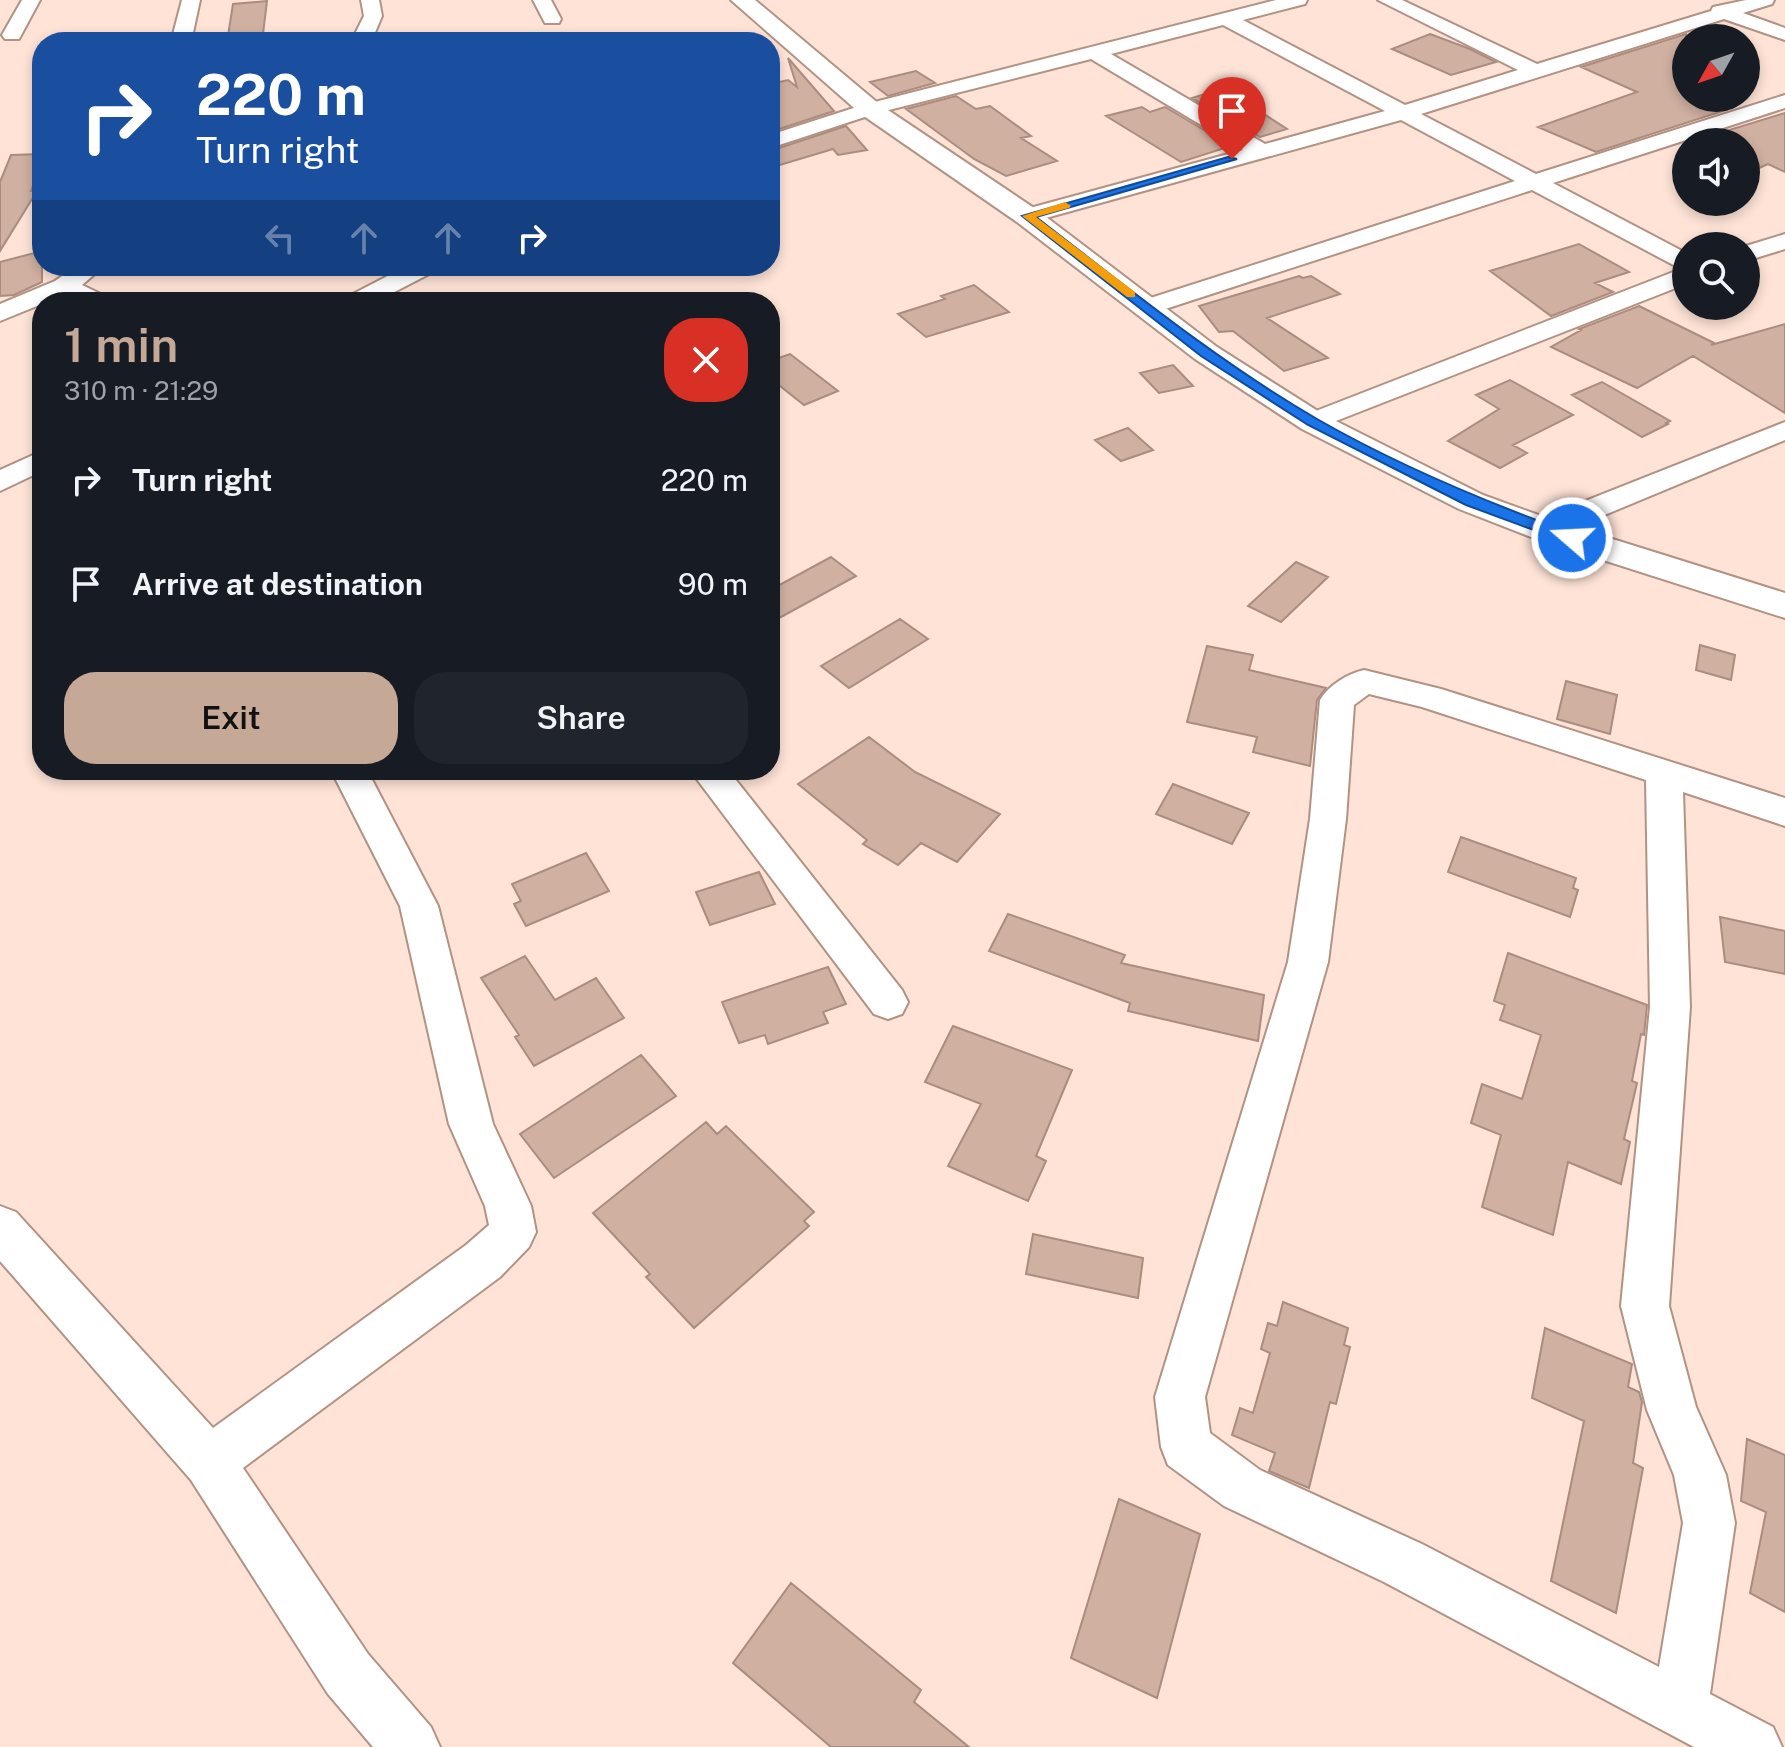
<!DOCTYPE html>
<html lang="en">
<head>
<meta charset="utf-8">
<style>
  body { margin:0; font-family:"Public Sans",sans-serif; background:#20242c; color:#f1f3f6; height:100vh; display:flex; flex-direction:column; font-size:30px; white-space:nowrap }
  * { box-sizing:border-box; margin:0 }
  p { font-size:26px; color:#9ea1a6 }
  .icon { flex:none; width:44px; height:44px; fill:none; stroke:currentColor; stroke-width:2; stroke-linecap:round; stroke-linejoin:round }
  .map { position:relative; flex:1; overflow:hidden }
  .panel { position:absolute; left:32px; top:292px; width:748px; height:488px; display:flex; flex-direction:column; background:#171b24; border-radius:32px; box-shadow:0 4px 12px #0003 }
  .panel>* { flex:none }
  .banner { position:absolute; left:32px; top:32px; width:748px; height:244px; border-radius:32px; box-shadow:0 4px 12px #0003; background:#1a4fa0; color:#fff; overflow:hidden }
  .needle { width:52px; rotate:230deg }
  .controls { position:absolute; left:1672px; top:24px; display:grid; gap:16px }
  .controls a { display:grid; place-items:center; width:88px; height:88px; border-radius:50%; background:#171b24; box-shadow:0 4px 12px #0003; font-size:40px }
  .pin { position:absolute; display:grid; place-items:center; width:68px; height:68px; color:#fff; margin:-82px -34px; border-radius:50% 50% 50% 0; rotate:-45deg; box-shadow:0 0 8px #0007 }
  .pin .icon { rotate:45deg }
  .me { position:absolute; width:88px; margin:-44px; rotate:289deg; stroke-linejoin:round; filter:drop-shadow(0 0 6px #0008) }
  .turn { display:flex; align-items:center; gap:28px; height:168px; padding:0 32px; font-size:36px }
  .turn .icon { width:104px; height:104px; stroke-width:2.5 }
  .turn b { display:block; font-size:56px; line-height:68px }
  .lanes { display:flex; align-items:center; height:76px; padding:0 32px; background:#0003; justify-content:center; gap:40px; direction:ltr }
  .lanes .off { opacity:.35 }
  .round { display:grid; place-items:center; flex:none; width:84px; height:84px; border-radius:32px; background:#20242c }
  .head { display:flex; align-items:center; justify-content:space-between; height:136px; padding:0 32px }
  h1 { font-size:48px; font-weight:600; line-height:60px; color:#c5a895 }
  .button { display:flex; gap:16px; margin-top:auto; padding:16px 32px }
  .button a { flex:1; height:92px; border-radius:32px; background:#c5a895; color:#111; font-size:32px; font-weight:600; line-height:92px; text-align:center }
  .button a+a { background:#20242c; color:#f1f3f6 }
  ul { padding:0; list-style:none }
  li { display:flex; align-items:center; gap:24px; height:104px; padding:0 32px }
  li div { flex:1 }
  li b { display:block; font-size:30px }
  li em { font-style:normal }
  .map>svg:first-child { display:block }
</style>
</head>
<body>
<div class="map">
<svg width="1785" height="1747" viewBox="0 0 1785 1747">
  <rect width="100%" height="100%" fill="#fee3d6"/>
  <path fill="#d0b0a1" stroke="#ab8c7e" stroke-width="2" d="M267,1L262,42H227L233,4Z
    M1430,34L1470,49L1496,62L1451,75L1392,49Z
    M1686,34V98H1694L1726,110L1596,152L1538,127L1637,92L1581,67Z
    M788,58L834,111L770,132V84L788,80L797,87Z
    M916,71L935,83L888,96L870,82Z
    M1224,88L1287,129L1260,137L1192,98Z
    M956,96L976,109L990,106L1031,136L1021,138L1057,161L1006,176L974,159L906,109Z
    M1142,107L1150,112L1165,107L1231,146L1181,162L1106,116Z
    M1785,113V172L1768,164L1746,174V142H1690Z
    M846,126L867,150L838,155L833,149L770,168V151Z
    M42,154V162L31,191H37L0,251V182L11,155Z
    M1579,244L1629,272L1595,283L1613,292L1551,316L1490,271Z
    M42,251V282L14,295L0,296V262Z
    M1299,276L1303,278L1311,276L1340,294L1267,318L1328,358L1284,371L1233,331L1219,332L1199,306Z
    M974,285L1009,312L926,337L898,314L945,299L941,296Z
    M1639,306L1714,343L1711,345L1785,324V413L1693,356L1637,388L1551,347L1581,330L1579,329Z
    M790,354L838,391L804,405L770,378V361Z
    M1173,365L1193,386L1159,393L1140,373Z
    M1510,380L1573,415L1513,445L1527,453L1500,468L1448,441L1499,409L1476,395Z
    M1602,382L1670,421L1666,423L1668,424L1642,437L1572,395Z
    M1128,428L1153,450L1121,461L1095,440Z
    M831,557L856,576L770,623V590Z
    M1296,562L1328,577L1281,622L1248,606Z
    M900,619L928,639L849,688L821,666Z
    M1700,645L1735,655L1731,680L1696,670Z
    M1207,646L1253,655L1249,670L1326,688L1317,700L1310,766L1253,752L1257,737L1187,722Z
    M1566,681L1617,695L1610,734L1557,719Z
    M869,737L915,772L1000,814L957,862L921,843L898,865L863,844L867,840L798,784Z
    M1173,784L1249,813L1232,844L1156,814Z
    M1461,837L1576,878L1573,888L1578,890L1570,917L1448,872Z
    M586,853L609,891L526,926L514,904L521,901L512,884Z
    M759,872L775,904L710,925L696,892Z
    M1008,914L1125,955L1121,963L1264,995L1258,1041L1128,1011L1130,1003L989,951Z
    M1720,917L1785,931V974L1725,962Z
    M1508,953L1647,1005L1644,1035L1641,1034L1632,1081L1637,1083L1624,1139L1630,1142L1621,1184L1568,1162L1553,1235L1482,1207L1501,1135L1471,1123L1482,1084L1522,1099L1541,1035L1500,1020L1505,1005L1494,1001Z
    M525,956L555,1000L596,978L624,1018L534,1066L515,1037L519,1035L481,978Z
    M828,967L846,1004L823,1012L828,1023L768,1044L765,1035L739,1043L722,1002Z
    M953,1026L1072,1070L1036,1156L1046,1161L1028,1201L948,1166L981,1104L925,1082Z
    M641,1055L676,1096L554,1178L520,1134Z
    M706,1122L717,1134L726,1126L814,1212L804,1221L809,1226L694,1328L646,1277L650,1274L593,1213Z
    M1033,1234L1143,1258L1138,1298L1026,1274Z
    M1283,1302L1348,1328L1344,1345L1350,1347L1336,1404L1330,1402L1309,1488L1269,1471L1275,1453L1232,1435L1240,1408L1253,1413L1270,1353L1261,1349L1268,1323L1277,1326Z
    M1545,1328L1632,1364L1628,1387L1639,1392L1642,1402L1633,1463L1643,1468L1616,1613L1551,1581L1584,1421L1532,1398Z
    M1747,1439L1785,1455V1612L1750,1593L1766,1512L1741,1501Z
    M1119,1499L1200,1534L1157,1698L1071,1658Z
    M791,1583L921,1690L914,1702L969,1747H831L733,1663Z"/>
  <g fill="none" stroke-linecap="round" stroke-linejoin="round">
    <g stroke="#b19283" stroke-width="4">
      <path id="street" d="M22,0H40L19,39H5L2,35Z
        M182,0H200L191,42H171Z
        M361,0H379L382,16L371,42H351L364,16Z
        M533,0H551L561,19L559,23H545Z
        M1276,0H1307L1305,4L1243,20L1405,105L1518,70L1378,0H1402L1537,64L1711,11L1713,7L1746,0H1774L1772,4L1743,13L1785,28V40L1724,19L1421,114L1536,174L1785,95V108L1553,183L1686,253V284L1313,430L1303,428L1299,422L1303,416L1681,269L1532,190L1156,312H1138L1134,307L1138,302L1515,181L1401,120L1035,221H1019L1015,216L1019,211L1243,150L1091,59L877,113L770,148V135L863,105ZM1223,25L1385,111L1265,144L1111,54Z
        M1785,234V249L1746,261V246Z
        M76,266H104L82,285L107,297L111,302H78L64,295L0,321V304L55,281Z
        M407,266H438L435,271L375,302H343L347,297Z
        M1785,422V440L1554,536L1543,538L1532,536L1528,529L1532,522Z
        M42,451V471L0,491V470Z
        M1364,670L1441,689L1785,798V826L1683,792L1690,1007L1669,1306L1696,1407L1726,1475L1735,1523L1710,1694L1773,1727L1782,1747H1694L1384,1582L1224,1506L1168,1465L1161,1447L1155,1397L1288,962L1310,819L1320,700C1329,685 1347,674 1364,670ZM1369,694L1422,707L1646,780L1650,1007L1621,1306L1647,1410L1674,1475L1683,1523L1659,1667L1422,1544L1260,1470L1210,1433L1205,1397L1328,962L1346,819L1354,705Z
        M331,770H367L438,906L493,1124L531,1206L536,1232L529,1247L500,1277L243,1468L368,1654L431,1727L440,1747H373L328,1694L191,1480L0,1261V1206L16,1212L213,1428L466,1245L489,1225L485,1206L449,1124L400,906Z
        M690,770H728L902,990L908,1002L902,1014L888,1019L874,1014Z"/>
    </g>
    <g stroke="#b19283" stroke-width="4">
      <path id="secondary" d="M731,0H755L879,104L1037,210L1217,347L1324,415L1483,495L1555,521L1785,593V618L1531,537L1459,509L1302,429L1195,359L1017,222L861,114Z"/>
    </g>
    <use href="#street" fill="#fff" fill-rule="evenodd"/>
    <use href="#secondary" fill="#fff" fill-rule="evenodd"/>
  </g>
  <path fill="#1a73e8" stroke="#114b97" stroke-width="2" d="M1228,157L1237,159L1036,217C1127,287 1217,361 1317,419C1399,466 1488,503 1577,535V542H1566L1466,505L1308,425L1201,356L1022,216Z"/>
  <path fill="#f59e0b" d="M1065,202L1071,206L1069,208L1036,217L1135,292V297H1127L1022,216Z"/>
</svg>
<div class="controls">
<a><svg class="needle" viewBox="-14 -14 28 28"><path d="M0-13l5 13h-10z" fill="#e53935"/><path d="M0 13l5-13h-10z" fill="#9ea1a6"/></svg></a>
<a><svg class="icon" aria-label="sound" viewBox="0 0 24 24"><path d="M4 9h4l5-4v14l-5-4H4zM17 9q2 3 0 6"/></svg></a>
<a><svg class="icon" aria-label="search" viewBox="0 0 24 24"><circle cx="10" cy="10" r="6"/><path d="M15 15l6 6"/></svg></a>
</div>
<div class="pin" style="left:1232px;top:159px;background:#d93025"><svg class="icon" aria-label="arrive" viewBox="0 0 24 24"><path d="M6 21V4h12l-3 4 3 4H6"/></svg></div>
<svg class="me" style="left:1572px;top:538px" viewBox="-20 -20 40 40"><circle r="17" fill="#1a73e8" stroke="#fff" stroke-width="3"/><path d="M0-11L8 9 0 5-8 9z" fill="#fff"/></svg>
<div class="banner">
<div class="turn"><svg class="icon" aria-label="right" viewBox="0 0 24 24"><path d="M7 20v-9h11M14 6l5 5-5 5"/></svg><div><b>220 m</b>Turn right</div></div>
<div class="lanes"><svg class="icon off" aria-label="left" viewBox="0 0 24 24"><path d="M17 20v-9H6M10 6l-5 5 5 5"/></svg><svg class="icon off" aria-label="ahead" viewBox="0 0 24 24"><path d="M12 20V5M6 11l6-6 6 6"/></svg><svg class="icon off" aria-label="ahead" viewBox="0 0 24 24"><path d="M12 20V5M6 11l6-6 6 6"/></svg><svg class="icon" aria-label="right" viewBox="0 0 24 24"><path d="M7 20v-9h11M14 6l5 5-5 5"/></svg></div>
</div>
<section class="panel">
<div class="head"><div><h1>1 min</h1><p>310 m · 21:29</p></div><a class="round" style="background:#d93025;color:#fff"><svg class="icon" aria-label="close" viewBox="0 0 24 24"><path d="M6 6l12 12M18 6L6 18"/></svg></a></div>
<ul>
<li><svg class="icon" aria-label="right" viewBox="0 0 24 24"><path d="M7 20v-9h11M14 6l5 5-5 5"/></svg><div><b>Turn right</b></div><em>220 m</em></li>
<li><svg class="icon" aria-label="arrive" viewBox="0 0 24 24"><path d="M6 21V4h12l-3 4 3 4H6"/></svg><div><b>Arrive at destination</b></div><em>90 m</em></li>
</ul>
<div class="button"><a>Exit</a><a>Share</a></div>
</section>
</div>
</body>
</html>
